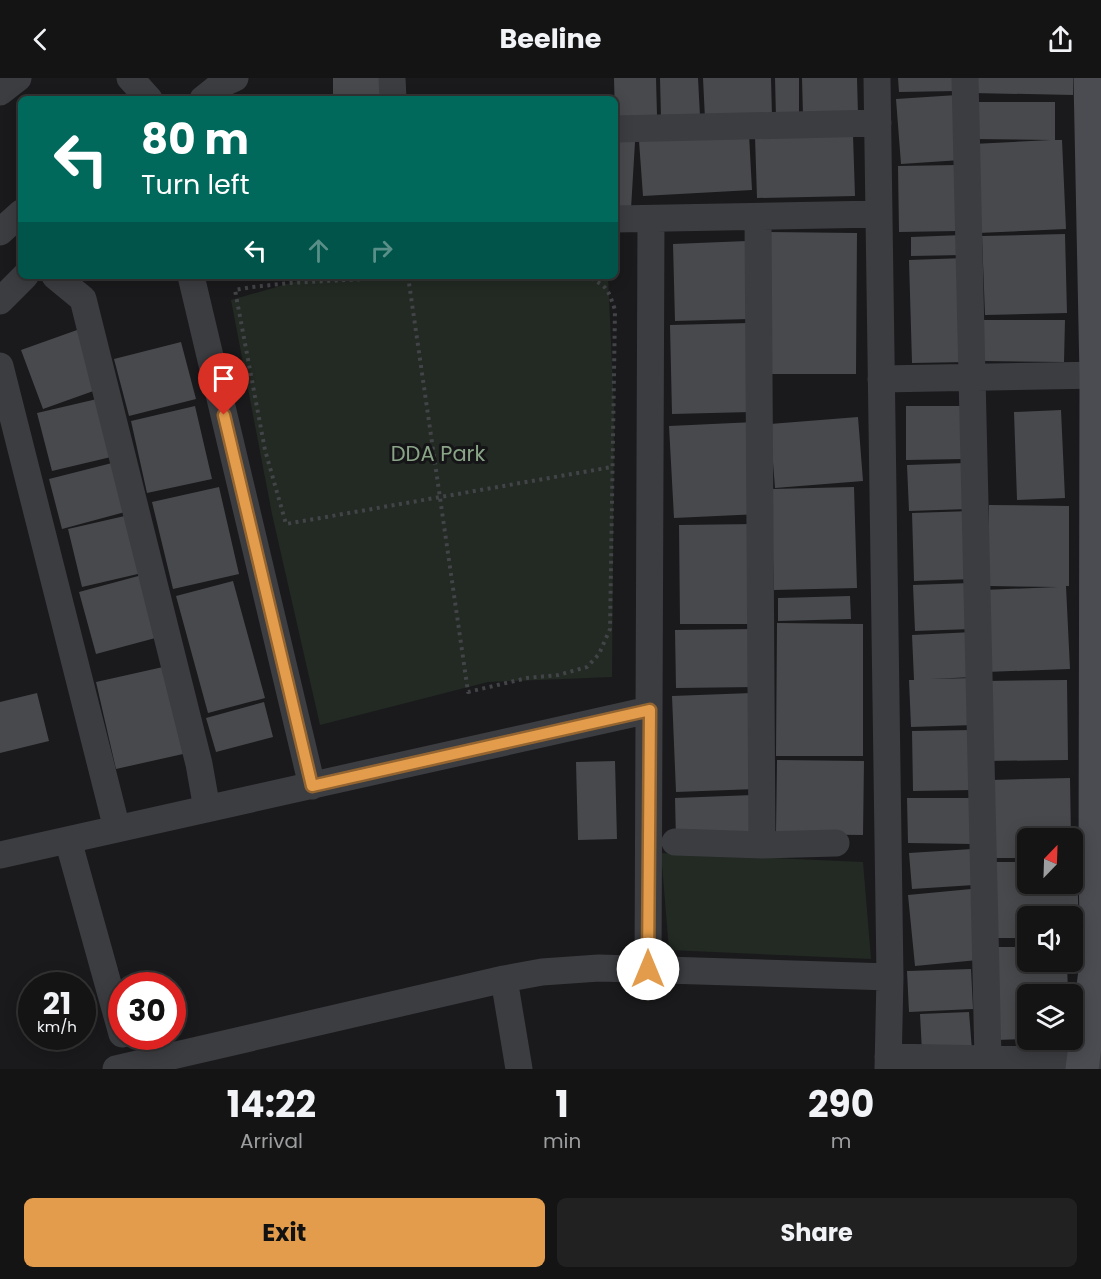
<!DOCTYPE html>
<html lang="en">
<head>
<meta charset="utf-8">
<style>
  body { margin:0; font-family:Poppins,sans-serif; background:#212122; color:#f1f3f6; height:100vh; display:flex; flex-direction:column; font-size:22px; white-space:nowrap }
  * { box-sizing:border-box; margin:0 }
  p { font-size:20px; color:#9d9ea0 }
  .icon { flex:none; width:33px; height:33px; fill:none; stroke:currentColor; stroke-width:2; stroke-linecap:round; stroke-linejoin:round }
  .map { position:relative; height:991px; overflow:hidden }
  .side { display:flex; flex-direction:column; background:#141415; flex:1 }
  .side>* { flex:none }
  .guide { position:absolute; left:18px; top:18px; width:600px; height:183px; border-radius:9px; box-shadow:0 3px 15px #0003,0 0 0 2px #333334; background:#00695c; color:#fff; overflow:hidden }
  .needle { width:39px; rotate:23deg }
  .buttons { position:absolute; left:1017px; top:750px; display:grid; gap:12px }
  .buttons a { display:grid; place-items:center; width:66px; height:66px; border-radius:9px; background:#141415; box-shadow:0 3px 15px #0003,0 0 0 2px #333334; font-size:30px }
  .speed { position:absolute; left:18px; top:894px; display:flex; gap:12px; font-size:30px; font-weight:700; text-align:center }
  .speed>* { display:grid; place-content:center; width:78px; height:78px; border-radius:50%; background:#141415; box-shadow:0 3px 15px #0003,0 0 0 2px #333334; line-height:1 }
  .speed small { font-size:15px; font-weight:400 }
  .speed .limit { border:9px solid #d22; background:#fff; color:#111 }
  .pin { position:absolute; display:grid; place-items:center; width:51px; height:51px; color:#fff; margin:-62px -26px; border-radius:50% 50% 50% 0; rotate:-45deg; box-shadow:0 0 6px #0007 }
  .pin .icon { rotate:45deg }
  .me { position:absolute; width:66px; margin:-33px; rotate:0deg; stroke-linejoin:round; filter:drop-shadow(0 0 4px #0008) }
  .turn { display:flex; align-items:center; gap:21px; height:126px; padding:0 24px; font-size:27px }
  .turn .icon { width:78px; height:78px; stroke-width:2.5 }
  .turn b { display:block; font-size:42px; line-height:51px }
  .lanes { display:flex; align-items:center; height:57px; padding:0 24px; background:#0003; justify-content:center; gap:30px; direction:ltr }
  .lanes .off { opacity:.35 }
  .eta { display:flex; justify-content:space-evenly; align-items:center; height:102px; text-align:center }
  .eta b { font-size:36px; font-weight:700; line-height:42px }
  .primary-button { display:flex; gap:12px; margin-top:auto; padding:12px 24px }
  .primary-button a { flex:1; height:69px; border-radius:9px; background:#e39c4b; color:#111; font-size:24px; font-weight:700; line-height:69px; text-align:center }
  .primary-button a+a { background:#212122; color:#f1f3f6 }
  header { display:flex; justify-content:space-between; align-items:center; height:78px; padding:0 24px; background:#141415; font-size:27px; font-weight:700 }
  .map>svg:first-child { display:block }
</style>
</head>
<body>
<header><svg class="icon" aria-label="back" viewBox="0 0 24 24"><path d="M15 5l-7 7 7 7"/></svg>Beeline<svg class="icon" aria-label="share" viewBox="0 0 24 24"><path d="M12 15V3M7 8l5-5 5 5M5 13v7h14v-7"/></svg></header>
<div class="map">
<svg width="1101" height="991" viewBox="0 0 1101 991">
  <rect width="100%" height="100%" fill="#1a1a1c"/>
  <path fill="#222a23" d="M315,198H608L614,330L612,599L488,604L320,647L272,436L231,222Z
    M661,775L863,784L871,881L669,872Z"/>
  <path fill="#47494c" d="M333,0H388V21H333Z
    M614,0H656L657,37L615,39Z
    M660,0H698L700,38L661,40Z
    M703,0H771L772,38L705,41Z
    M775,0H799V40H776Z
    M802,0H857L858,37L803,38Z
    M898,0H956L957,13L899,14Z
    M973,0H1073V17L972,15Z
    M957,17L961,82L901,86L896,21Z
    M973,24H1055V62H1062L1066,151L978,155L973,66L1051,62L973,61Z
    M749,56L752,112L643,118L639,63Z
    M853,57L855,118L757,120L755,59Z
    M615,63L635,64L631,131L615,130Z
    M957,87L958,153L899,154L898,88Z
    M769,154L857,155L856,296H767Z
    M1065,156L1067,235L985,237L982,158Z
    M963,157L964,177L911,178V159Z
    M747,163L750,241L675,243L673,166Z
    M965,180L968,284L912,285L909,182Z
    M984,242H1065L1064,284L984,283Z
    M749,245L751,334L672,336L670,247Z
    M77,252L99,311L43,331L21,272Z
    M181,264L196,321L129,338L114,281Z
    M97,321L111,379L52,393L37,335Z
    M195,328L212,401L147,415L131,343Z
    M906,328H964V381L906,382Z
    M1061,332L1065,420L1017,422L1014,334Z
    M858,339L863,403L775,410L770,346Z
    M755,344L760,436L674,440L669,348Z
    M112,385L125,434L62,451L49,401Z
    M966,385L968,431L909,433L907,387Z
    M219,409L239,496L173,511L152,424Z
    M854,409L857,510L774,512L771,411Z
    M989,427L1069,428V508H1066L1070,591L986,594L983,512L1058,509L989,508Z
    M972,433L974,501L914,503L912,435Z
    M129,437L142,495L82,509L68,451Z
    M756,446L757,546H680L679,447Z
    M142,497L159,559L96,576L79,514Z
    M233,503L265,620L208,635L176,518Z
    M970,505L972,551L915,553L913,507Z
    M850,518L851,541L778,543V520Z
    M777,545L863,546V678H776Z
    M756,551L757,609L676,610L675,552Z
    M973,554L975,599L930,601L973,600L975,647L911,649L909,602H914L912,557Z
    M163,589L183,676L116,691L96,604Z
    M1067,602L1068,682L985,683L984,603Z
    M37,615L49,663L0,675V624Z
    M752,615L756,711L676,714L672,618Z
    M264,624L273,659L216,674L206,640Z
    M972,652L973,712L913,713L912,653Z
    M777,682L864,683L863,757L776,756Z
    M615,683L617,761L578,762L576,684Z
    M1070,700L1071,760H1028V780H993L991,702Z
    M753,717L754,760L676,762L675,720Z
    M907,720H972V766L908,765Z
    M972,771L974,807L912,811L909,775Z
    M1072,783H1077L1079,859H1072V838H1028V860H994L992,784H1028V806H1072Z
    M971,811L978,882L915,888L908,817Z
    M993,869H1028V884H1067L1068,916H1028V961L996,962Z
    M971,891L973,931L909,934L907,893Z
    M969,934L972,972L922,974L920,936Z"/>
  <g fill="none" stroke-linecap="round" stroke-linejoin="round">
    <path stroke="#424448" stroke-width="4" stroke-dasharray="3 4.5" stroke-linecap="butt" d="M408,198L468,614L527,600L558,597L587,589L599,576L610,551L615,232C607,209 608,209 586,198
      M420,198L290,205L252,209L235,212L265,372L286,446L612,389"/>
    <path stroke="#3c3d41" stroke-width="27" d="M130,0L149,21
      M392,0L393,21
      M877,0L890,899L888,991
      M965,0L988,981
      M0,14L18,0
      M203,21L222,6L235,0
      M615,51L878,45
      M758,139L762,767
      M615,141L879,136
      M0,154L21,135
      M55,198L83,221L199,686L207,731
      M191,198L312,708
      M0,223L25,198
      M0,288L117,751
      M881,301L1101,297
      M68,762L122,956
      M675,764L762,767L836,765
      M0,777L649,632
      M648,891L651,141
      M504,901L519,991
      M888,979L1101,983
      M116,991L504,901L542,894L599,890L890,899"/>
    <path stroke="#4a4c51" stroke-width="33" d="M1082,991L1097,878L1095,799L1096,297L1090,0"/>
  </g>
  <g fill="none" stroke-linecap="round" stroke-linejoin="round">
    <g stroke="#946531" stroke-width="15">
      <path id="route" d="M224,337L312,708L650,632L648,891"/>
    </g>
    <use href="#route" stroke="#e39c4b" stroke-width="10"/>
  </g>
  <g text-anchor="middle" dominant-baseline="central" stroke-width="6" stroke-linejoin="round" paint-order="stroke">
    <g font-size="21" fill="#89a487" stroke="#151517">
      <text x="438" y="375">DDA Park</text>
    </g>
  </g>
</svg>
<div class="buttons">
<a><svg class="needle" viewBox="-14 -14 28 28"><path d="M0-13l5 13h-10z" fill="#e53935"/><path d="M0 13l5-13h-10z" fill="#9d9ea0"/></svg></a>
<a><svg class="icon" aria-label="sound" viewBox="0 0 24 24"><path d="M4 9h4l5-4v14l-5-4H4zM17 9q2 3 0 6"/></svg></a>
<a><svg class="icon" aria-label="layers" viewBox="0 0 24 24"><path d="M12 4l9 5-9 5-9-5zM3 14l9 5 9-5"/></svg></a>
</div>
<div class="speed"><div>21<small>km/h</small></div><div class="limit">30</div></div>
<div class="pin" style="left:224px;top:337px;background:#d93025"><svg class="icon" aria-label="arrive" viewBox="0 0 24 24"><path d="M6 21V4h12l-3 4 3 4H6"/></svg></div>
<svg class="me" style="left:648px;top:891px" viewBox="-20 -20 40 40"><circle r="19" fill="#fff"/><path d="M0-13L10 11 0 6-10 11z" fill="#e39c4b"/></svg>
<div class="guide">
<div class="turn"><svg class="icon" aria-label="left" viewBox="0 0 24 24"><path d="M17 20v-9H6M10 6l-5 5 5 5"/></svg><div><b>80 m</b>Turn left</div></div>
<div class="lanes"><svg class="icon" aria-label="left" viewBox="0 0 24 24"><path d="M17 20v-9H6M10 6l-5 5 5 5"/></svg><svg class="icon off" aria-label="ahead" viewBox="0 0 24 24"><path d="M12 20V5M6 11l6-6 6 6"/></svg><svg class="icon off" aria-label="right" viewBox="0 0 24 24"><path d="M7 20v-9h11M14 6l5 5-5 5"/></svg></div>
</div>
</div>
<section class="side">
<div class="eta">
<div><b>14:22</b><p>Arrival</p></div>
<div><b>1</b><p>min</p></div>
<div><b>290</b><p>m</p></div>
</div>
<div class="primary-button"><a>Exit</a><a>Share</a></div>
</section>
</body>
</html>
